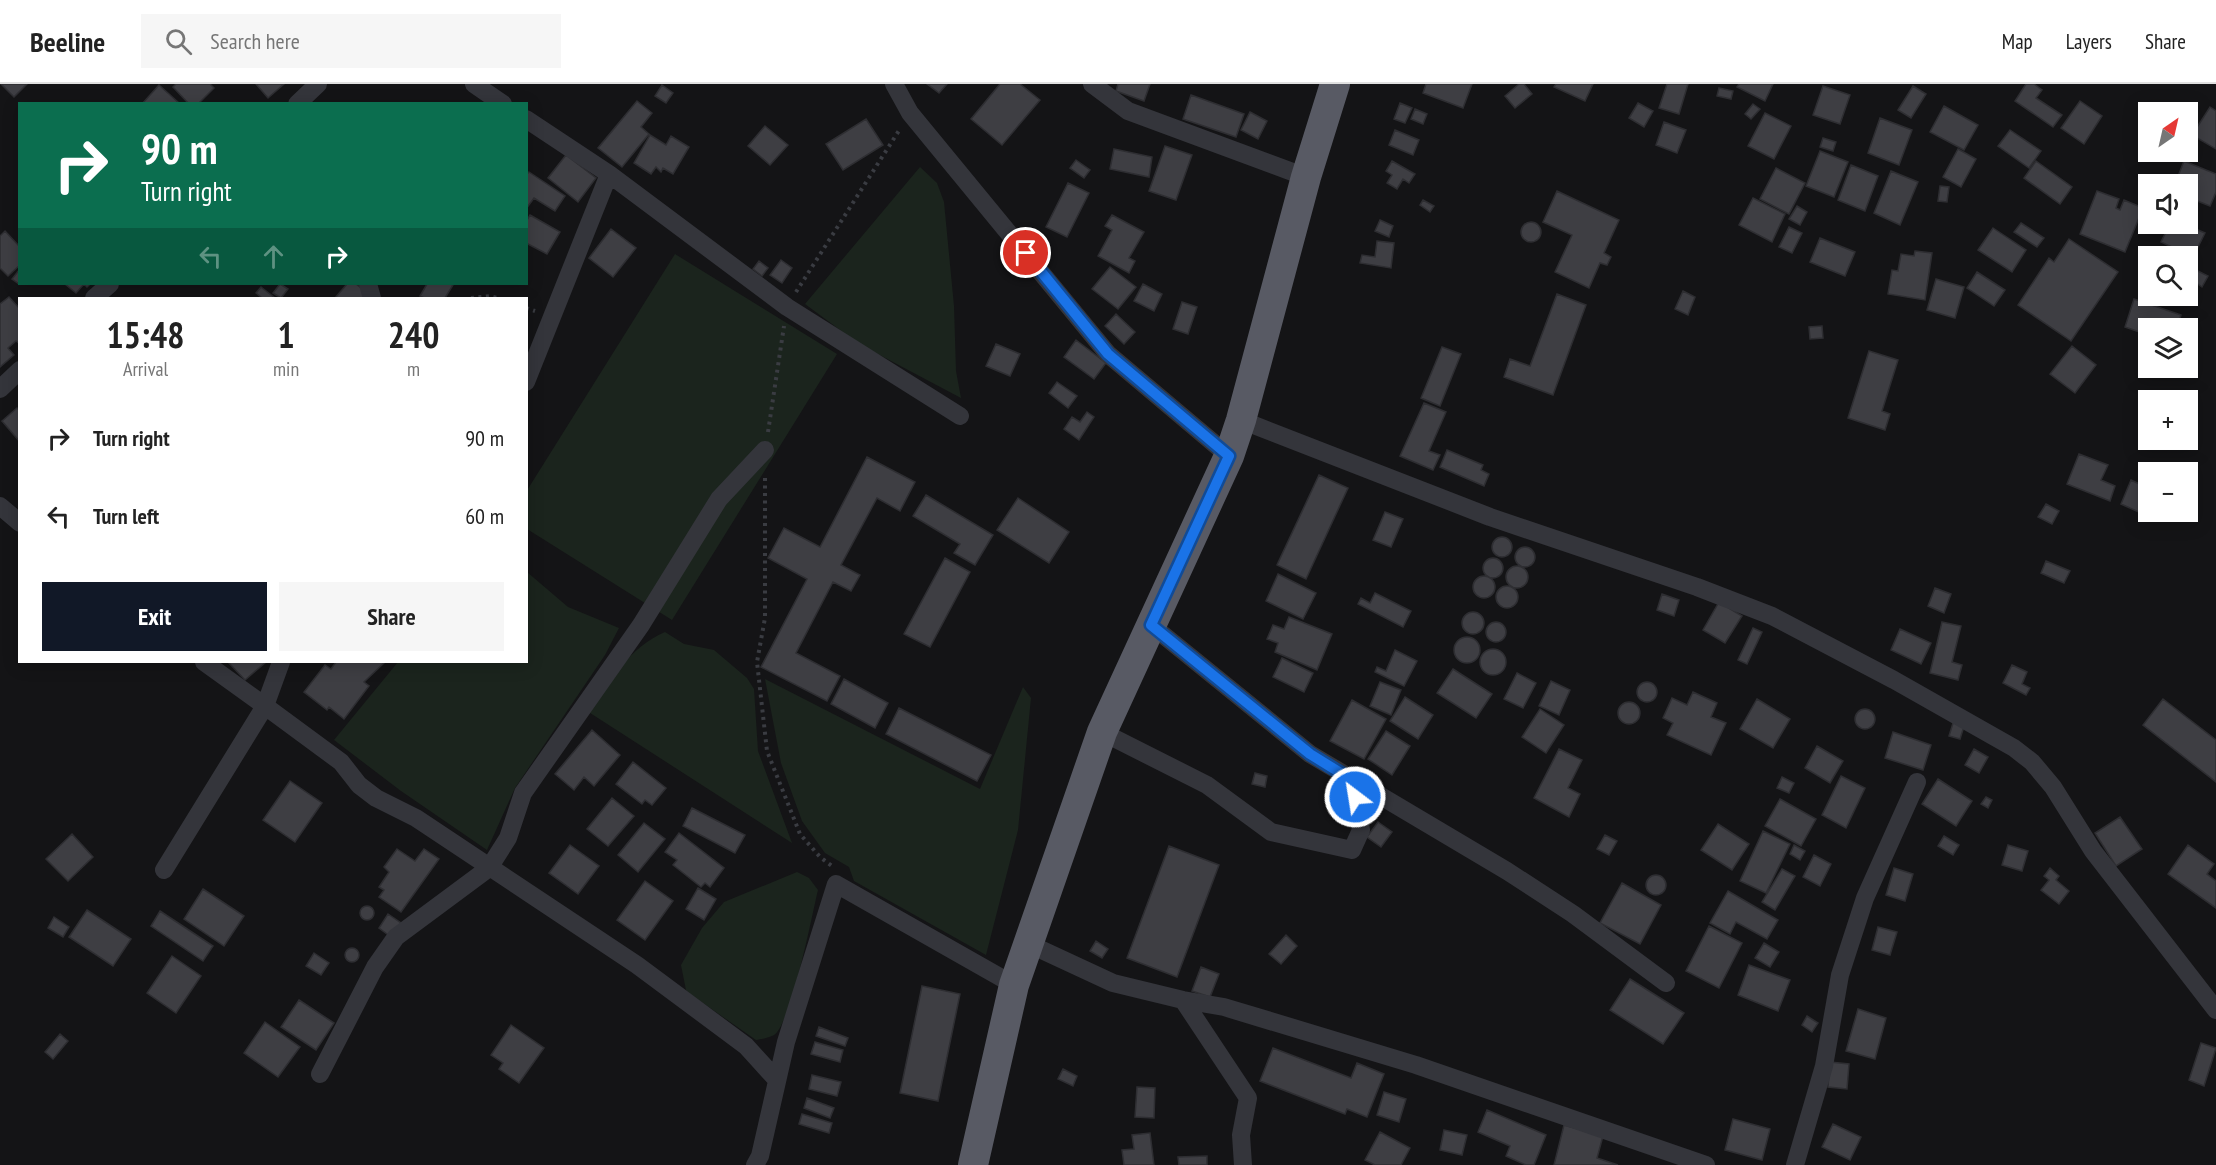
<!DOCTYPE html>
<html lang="en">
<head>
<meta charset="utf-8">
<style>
  body { margin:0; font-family:"PT Sans Narrow",sans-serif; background:#f6f6f6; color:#222; height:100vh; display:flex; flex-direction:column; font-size:22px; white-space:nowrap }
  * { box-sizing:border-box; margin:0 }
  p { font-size:20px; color:#767676 }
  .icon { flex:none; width:33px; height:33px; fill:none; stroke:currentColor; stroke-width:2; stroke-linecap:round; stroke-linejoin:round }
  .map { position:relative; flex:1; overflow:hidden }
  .drawer { position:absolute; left:18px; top:213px; width:510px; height:366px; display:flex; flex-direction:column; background:#fff; border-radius:0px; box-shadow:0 3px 15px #0003 }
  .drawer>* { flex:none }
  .hud { position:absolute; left:18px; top:18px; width:510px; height:183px; border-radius:0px; box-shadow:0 3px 15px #0003; background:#0b6e4f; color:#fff; overflow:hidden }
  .needle { width:39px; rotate:34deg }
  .fabs { position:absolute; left:2138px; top:18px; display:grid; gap:12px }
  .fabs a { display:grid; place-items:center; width:60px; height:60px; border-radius:0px; background:#fff; box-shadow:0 3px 15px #0003; font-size:30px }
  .pin { position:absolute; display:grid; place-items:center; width:51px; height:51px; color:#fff; margin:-26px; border:3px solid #fff; border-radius:50%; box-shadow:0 2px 6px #0007 }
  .me { position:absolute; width:66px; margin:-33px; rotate:329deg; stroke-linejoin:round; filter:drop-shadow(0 0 4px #0008) }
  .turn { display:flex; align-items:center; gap:21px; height:126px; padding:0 24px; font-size:27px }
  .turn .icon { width:78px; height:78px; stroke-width:2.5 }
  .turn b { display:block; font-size:42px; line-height:51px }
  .lanes { display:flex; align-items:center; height:57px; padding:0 24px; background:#0003; justify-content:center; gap:30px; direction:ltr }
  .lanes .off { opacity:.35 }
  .eta { display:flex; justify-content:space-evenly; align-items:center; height:102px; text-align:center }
  .eta b { font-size:36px; font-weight:700; line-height:42px }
  .cta { display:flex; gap:12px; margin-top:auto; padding:12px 24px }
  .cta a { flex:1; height:69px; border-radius:0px; background:#111827; color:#fff; font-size:24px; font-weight:700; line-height:69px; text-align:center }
  .cta a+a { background:#f6f6f6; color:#222 }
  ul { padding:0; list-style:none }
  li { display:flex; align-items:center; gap:18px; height:78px; padding:0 24px }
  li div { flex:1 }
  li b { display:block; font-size:22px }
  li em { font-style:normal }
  header { display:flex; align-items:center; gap:36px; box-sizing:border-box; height:84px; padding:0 30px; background:#fff; border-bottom:2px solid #e0e0e0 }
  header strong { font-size:28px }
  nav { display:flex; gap:33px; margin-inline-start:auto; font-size:21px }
  .search { width:420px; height:54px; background:#f6f6f6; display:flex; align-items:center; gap:15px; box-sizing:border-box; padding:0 21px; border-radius:0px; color:#767676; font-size:22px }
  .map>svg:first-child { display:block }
</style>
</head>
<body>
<header>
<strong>Beeline</strong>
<div class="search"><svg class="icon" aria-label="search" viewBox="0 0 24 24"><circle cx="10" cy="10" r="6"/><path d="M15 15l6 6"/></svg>Search here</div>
<nav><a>Map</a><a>Layers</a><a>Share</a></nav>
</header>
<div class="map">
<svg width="2216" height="1081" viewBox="0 0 2216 1081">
  <rect width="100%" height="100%" fill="#141416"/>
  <path fill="#1b241d" d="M920,83L937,99L944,118L954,222L956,287L961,314L859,260L805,220Z
    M675,170L837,270L672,536L527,445L526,408Z
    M527,488L568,523L619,544L605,571L515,704L487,766L401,707L334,656L398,578H526Z
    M665,548L684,560L714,566L747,594L754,605L758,667L792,759L587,627C609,597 630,563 665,548Z
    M765,595L980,705L1023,603L1031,614L1018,746L986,871L854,797L849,783L825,769L802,737L781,679Z
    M797,788L809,794L818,806C812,831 791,940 774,951C769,954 761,955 756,956L690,910L686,906L681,881L702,844L724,818Z"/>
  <path fill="#3e3e43" stroke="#2e2e32" stroke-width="1.5" d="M1,0H27L14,13Z
    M176,0H210L214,4L198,20H189L173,3Z
    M256,0H284L268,14Z
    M927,0H947L939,9Z
    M1000,0H1020L1040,16L1002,61L971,35Z
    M1118,0H1150L1144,17L1116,7Z
    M1426,0H1472L1463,24L1423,9Z
    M1519,0H1524L1532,10L1515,24L1505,12Z
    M1556,0H1593L1585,17L1554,3Z
    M1667,0H1688L1679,30L1659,24Z
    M1739,0H1773L1765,17L1737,3Z
    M2026,0H2034L2042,6L2036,14L2062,31L2053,43L2015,17Z
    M159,1L179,19L178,20H142Z
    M662,1L673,9L666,19L655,12Z
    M1823,2L1850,11L1840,40L1813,31Z
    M1913,2L1926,10L1911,34L1898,26Z
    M1719,4L1733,7L1731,15L1717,12Z
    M1191,11L1244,30L1236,53L1183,35Z
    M637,17L652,29L641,43L649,50L622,83L598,64Z
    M2080,17L2102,32L2084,60L2061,44Z
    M1400,19L1412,24L1405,39L1394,35Z
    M1638,19L1653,27L1644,43L1629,34Z
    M1753,20L1760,25L1751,35L1745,30Z
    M1944,22L1978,41L1964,66L1930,48Z
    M2210,23L2216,27V65L2192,51Z
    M1415,25L1427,30L1423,40L1411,35Z
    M1250,28L1267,37L1258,55L1241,46Z
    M1765,29L1791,42L1774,75L1748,62Z
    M1880,34L1912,46L1899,81L1868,69Z
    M866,35L883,61L843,86L826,60Z
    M1664,38L1686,46L1677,69L1656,61Z
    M765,42L788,61L770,81L748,62Z
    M1395,46L1419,56L1413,71L1389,61Z
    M2010,46L2041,67L2029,84L1998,62Z
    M650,51L666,61L671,52L689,63L673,90L663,84L661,88L656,83L651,90L634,79Z
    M1823,54L1836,58L1833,67L1820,63Z
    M1165,62L1192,71L1176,116L1149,107Z
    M1114,65L1152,73L1149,93L1110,85Z
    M1958,65L1976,75L1961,103L1943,93Z
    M1820,67L1848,78L1834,113L1806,102Z
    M566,71L596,94L578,118L548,94Z
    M1076,76L1090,86L1084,94L1070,84Z
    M1392,77L1415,90L1409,99L1403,95L1397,105L1387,99L1392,91L1386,87Z
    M2036,77L2072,103L2060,120L2024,94Z
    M2184,77L2216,90V108L2210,122L2187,113V100H2175Z
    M1851,81L1878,92L1865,127L1838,116Z
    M1776,84L1805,99L1789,130L1760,115Z
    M1891,87L1918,98L1900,141L1874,129Z
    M529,88L565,112L555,127L534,114L526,125V91Z
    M1068,99L1089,109L1067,153L1046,143Z
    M1940,102L1949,103L1947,118L1938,117Z
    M1557,107L1619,136L1604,169L1611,173L1607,181L1600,179L1589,204L1555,188L1572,151L1543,138Z
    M2097,107L2119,115L2116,124L2120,126L2124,116L2143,124L2125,168L2080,150Z
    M1753,114L1785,130L1772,158L1739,141Z
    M1423,116L1434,122L1430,128L1420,121Z
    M1797,122L1807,128L1800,141L1789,135Z
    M530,131L560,148L547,170L526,159V138Z
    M1112,131L1144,148L1129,174L1135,177L1129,189L1098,172L1112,146L1105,142Z
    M1380,136L1393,142L1389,153L1375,147Z
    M1521 148a10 10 0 1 1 20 0a10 10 0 1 1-20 0Z
    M2021,139L2044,154L2037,163L2014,148Z
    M2170,140H2184L2205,149L2193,173L2161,158Z
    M1789,143L1802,149L1792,169L1779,163Z
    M1993,144L2026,166L2012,188L1978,166Z
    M611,145L636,164L613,193L589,174Z
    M5,147L20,163V181L8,192L0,184V152Z
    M1820,154L1855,168L1845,192L1810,178Z
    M2069,155L2118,188L2071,257L2018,221L2049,174L2054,178Z
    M1377,157L1394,159L1391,184L1360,179L1362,171L1375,173Z
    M1915,167L1932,169L1925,216L1888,210L1892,186L1898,187L1901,170L1914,172Z
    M781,176L792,184L782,199L770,191Z
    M759,177L768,184L762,192L753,185Z
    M1110,183L1136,203L1118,225L1092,205Z
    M20,185V200H19L12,195Z
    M2194,185L2208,192L2202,203L2189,194Z
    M1977,188L2005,206L1994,222L1967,204Z
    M1936,195L1964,203L1955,234L1927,226Z
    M65,200H90L87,203L84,200L76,209Z
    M280,200L288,205L281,214L273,209Z
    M347,200H356L370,211L368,214H335Z
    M427,200H450L453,201L445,214H424L420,212Z
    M1143,200L1162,210L1154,227L1134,217Z
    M261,203L275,214H262L256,209Z
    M1683,207L1695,213L1688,231L1675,225Z
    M1557,210L1586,221L1553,311L1504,293L1510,275L1530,282Z
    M9,213L20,225V260L16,257L8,264L14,271L0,283V220Z
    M2134,215L2181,231L2177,244H2148V251L2125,243Z
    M1182,218L1197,223L1188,250L1173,245Z
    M1116,230L1135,248L1124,260L1105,242Z
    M1822,242L1823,254L1810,255L1809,243Z
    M1076,256L1106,279L1094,295L1064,273Z
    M996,260L1020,270L1010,292L986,282Z
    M2072,262L2096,281L2075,309L2050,290Z
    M1442,263L1461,270L1440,322L1421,314Z
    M1869,267L1898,276L1882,327L1890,330L1885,346L1848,334Z
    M1057,298L1077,312L1068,324L1049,309Z
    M1424,319L1446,328L1429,367L1440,371L1433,386L1400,372Z
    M17,324L20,327V358L2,337Z
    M1087,328L1094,333L1079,356L1064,345L1072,333L1080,338Z
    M1447,366L1483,381L1481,386L1489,390L1484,402L1440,383Z
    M2079,370L2108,381L2101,396L2115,402L2110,417L2067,400Z
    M867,373L915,398L900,427L877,414L841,481L860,491L851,507L833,498L796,569L840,592L827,617L761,583L807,495L768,474L784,444L820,463Z
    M1319,391L1348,404L1306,495L1277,481Z
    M2131,396L2148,404V428H2155L2152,434L2121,420Z
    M926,411L993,451L975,481L954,469L960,460L913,432Z
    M1018,414L1069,448L1049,479L997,446Z
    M2046,420L2059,427L2052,440L2038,433Z
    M1385,428L1403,435L1391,463L1373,456Z
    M1492 463a10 10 0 1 1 20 0a10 10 0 1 1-20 0Z
    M1515 473a10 10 0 1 1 20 0a10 10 0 1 1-20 0Z
    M945,474L970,488L930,563L904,550Z
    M1483 484a10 10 0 1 1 20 0a10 10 0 1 1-20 0Z
    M2046,477L2070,487L2064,499L2041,489Z
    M1506 493a11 11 0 1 1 22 0a11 11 0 1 1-22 0Z
    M1278,490L1316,509L1303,535L1266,517Z
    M1473 503a11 11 0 1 1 22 0a11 11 0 1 1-22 0Z
    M1496 513a11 11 0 1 1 22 0a11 11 0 1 1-22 0Z
    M1935,504L1951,510L1944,529L1928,522Z
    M1375,509L1411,527L1403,543L1358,520L1361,514L1370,519Z
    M1662,510L1679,516L1674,532L1657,526Z
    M1719,518L1742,532L1725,559L1703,546Z
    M1462 539a11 11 0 1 1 22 0a11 11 0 1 1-22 0Z
    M1289,533L1332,550L1317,586L1275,568L1278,559L1267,555L1273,541L1284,545Z
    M1486 548a10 10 0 1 1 20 0a10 10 0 1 1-20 0Z
    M1942,538L1961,542L1952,578L1962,581L1958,596L1930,589Z
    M1753,544L1762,548L1747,580L1738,576Z
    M1900,545L1931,559L1921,580L1891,566Z
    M1454 566a13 13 0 1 1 26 0a13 13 0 1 1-26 0Z
    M1480 578a13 13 0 1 1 26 0a13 13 0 1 1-26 0Z
    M1395,566L1417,577L1404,602L1375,588L1377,583L1386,587Z
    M1282,574L1313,589L1304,608L1273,593Z
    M228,578H266L245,596Z
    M336,578H385L364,598L369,602L344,635L329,623L327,626L304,608L325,581L331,585Z
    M2012,581L2027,588L2022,600L2030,604L2026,611L2003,599Z
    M1453,585L1492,610L1476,634L1437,609Z
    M1517,589L1536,599L1523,624L1504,615Z
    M844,595L888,619L875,644L831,620Z
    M1551,597L1570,606L1559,631L1539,622Z
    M1637 608a10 10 0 1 1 20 0a10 10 0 1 1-20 0Z
    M1380,598L1401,606L1391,631L1370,622Z
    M1693,608L1717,619L1711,633L1726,639L1711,671L1667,651L1673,639L1663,634L1672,614L1687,621Z
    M1405,613L1433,631L1418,655L1390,637Z
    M1757,615L1790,635L1773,664L1740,645Z
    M2163,615L2216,656V698L2143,641Z
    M1352,616L1386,635L1364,675L1330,657Z
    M1618 629a11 11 0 1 1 22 0a11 11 0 1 1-22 0Z
    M899,624L991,671L977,697L886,650Z
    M1855 635a10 10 0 1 1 20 0a10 10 0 1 1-20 0Z
    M1540,625L1564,641L1546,669L1522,653Z
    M1954,636L1965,639L1960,655L1949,652Z
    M592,646L620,671L594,702L584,693L574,706L555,690Z
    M1386,647L1410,662L1392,691L1368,675Z
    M1893,648L1931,661L1923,686L1885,674Z
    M1817,662L1843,677L1830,699L1805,684Z
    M1559,665L1582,676L1568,704L1580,710L1569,733L1534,714Z
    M1974,665L1988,673L1979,689L1965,681Z
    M633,678L666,704L652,721L645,716L642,720L616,700Z
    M1255,689L1267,692L1265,703L1252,700Z
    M1841,692L1865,704L1846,744L1822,731Z
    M1782,693L1794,699L1789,709L1777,704Z
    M1938,695L1972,717L1956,742L1922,720Z
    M290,697L322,719L295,758L263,736Z
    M1986,713L1992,716L1988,724L1981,720Z
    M612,714L634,732L608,762L587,745Z
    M1780,715L1816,735L1801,762L1765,742Z
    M692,724L745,751L735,769L683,742Z
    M2120,733L2142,765L2116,782L2095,749Z
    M1378,738L1392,748L1381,763L1367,753Z
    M644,739L665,755L638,788L618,771Z
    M1718,740L1749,760L1732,786L1701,766Z
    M1763,747L1790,760L1766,809L1740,797Z
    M679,749L724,784L710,803L705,799L701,803L673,781L677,776L665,768Z
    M72,750L93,773L68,797L46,775Z
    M1605,751L1617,757L1609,771L1597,765Z
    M1944,752L1959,761L1953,771L1938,762Z
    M570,761L599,782L578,810L549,789Z
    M1794,761L1805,767L1800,776L1790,770Z
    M2008,761L2028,767L2022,787L2002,781Z
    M2188,761L2214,780L2207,790L2216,797V824L2168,790Z
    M1169,762L1219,781L1177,893L1127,874Z
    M397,765L415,777L424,765L439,775L401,828L379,813L384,806L379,803L389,788L384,783Z
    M1814,771L1831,780L1820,802L1803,793Z
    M1894,784L1913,790L1905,817L1886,811Z
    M2050,784L2059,792L2056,796L2069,807L2059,820L2041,806L2049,796L2044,792Z
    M1782,785L1795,792L1775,826L1762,818Z
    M1646 801a10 10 0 1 1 20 0a10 10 0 1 1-20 0Z
    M645,797L673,817L645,856L617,836Z
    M1622,799L1661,821L1640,860L1600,839Z
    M698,804L716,815L704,836L686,825Z
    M203,805L244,832L224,862L184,835Z
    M1728,807L1778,836L1767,855L1736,838L1730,850L1710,839Z
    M360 829a7 7 0 1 1 14 0a7 7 0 1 1-14 0Z
    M87,826L131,855L113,882L69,853Z
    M160,827L213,862L203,877L151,842Z
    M388,830L401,839L391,853L379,844Z
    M54,833L69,843L63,853L48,844Z
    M1709,842L1742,859L1719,904L1686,887Z
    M1878,843L1897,848L1890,871L1872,866Z
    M1286,851L1297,862L1281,880L1269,870Z
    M1096,857L1108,865L1102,874L1090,867Z
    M1764,859L1779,868L1770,883L1755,874Z
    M345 871a7 7 0 1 1 14 0a7 7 0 1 1-14 0Z
    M314,869L329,879L321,891L306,882Z
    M172,872L201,892L176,929L147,909Z
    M1749,881L1790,896L1778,927L1738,911Z
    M1201,883L1219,890L1210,913L1192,907Z
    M1630,895L1684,929L1663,960L1610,926Z
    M922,902L960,910L938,1017L900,1009Z
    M299,916L334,939L316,966L281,943Z
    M1858,925L1886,934L1875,975L1846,967Z
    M1807,932L1818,939L1812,948L1802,941Z
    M265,938L300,963L278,993L244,969Z
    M511,941L544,964L519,999L499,985L503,979L491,971Z
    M819,943L848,954L845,962L816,952Z
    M60,950L68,957L53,975L45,968Z
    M815,958L843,966L840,978L811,970Z
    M2201,959L2216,964L2204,1002L2189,996Z
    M1273,964L1351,994L1357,979L1384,990L1367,1033L1347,1025L1345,1030L1260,997Z
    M1830,978L1849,980L1847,1005L1828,1003Z
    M1063,985L1077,992L1073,1002L1058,995Z
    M812,991L841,998L837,1012L809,1005Z
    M1137,1003L1155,1004L1154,1034L1135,1033Z
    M1384,1008L1406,1015L1399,1038L1377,1031Z
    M807,1014L834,1024L830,1034L804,1024Z
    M1487,1026L1546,1051L1534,1081H1526L1506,1072L1510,1062L1478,1048Z
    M802,1030L832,1039L829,1049L799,1040Z
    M1733,1035L1770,1045L1762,1076L1725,1066Z
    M1833,1040L1861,1053L1850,1076L1822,1063Z
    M1564,1041L1603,1052L1597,1074L1618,1081H1554Z
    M1444,1046L1467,1051L1462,1071L1440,1066Z
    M1380,1048L1410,1064L1401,1081H1375L1365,1076Z
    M1150,1049L1154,1081H1124L1122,1066L1134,1065L1132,1051Z
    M1207,1072V1081H1179L1178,1073Z"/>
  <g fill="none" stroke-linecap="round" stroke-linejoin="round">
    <path stroke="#3a3c42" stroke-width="4" stroke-dasharray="3 4.5" stroke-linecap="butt" d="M796,208L900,45
      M471,214L490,212L497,214
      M526,224L535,227
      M768,348L784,242
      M765,394V534L757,578L767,667L800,750L820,773L832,782"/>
    <path stroke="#34353b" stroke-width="18" d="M474,0L503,20
      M894,0L910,29L1108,270L1229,372
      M1092,0L1128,27L1306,93
      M297,20L318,0
      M526,35L609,90L787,223L960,332
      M368,200L372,214
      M94,214L110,200
      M526,298L609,90
      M0,305L20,286
      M1241,336L1490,433L1697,503L1772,532L1894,596L2014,664L2032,678L2053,703L2093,767L2216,926
      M0,422L20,439
      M1151,541L1310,670L1507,787L1573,830L1666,899
      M281,578L265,622L341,678L359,701L376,714L416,734L637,881L746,962L776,995
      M1102,648L1207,701L1271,748L1352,766L1361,746L1352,696
      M164,786L265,622L204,578
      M1029,860L1113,899L1183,916L1224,923L1416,981L1706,1081
      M1183,916L1248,1014L1241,1051L1243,1081
      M320,990L375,883L396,853L489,784L508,754L523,709L641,541L719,415L765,366
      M755,1081L760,1072L786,958L836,800L1014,901
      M1795,1081L1824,982L1840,891L1865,814L1917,698"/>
    <path stroke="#585a64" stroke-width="30" d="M973,1081L1014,901L1102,648L1229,372L1241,336L1306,93L1335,0"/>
  </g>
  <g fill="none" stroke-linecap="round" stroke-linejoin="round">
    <g stroke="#114b97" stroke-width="15">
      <path id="route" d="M1026,169L1108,270L1229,372L1151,541L1310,670L1352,696L1355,713"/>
    </g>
    <use href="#route" stroke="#1a73e8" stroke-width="10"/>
  </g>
</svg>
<div class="fabs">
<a><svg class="needle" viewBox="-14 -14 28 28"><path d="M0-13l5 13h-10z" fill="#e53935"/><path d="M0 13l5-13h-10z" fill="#767676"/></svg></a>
<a><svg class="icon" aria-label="sound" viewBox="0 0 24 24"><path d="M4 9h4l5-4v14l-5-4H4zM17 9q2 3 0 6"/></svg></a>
<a><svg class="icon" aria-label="search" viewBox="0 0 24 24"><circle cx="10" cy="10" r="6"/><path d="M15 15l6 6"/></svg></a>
<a><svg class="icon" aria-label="layers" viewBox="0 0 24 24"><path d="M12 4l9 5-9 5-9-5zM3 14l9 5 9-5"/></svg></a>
<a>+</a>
<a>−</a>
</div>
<div class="pin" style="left:1026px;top:169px;background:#d93025"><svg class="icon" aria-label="arrive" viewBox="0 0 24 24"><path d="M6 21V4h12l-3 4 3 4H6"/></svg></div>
<svg class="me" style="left:1355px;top:713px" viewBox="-20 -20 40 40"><circle r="17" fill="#1a73e8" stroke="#fff" stroke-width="3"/><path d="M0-11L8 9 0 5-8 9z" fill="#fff"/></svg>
<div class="hud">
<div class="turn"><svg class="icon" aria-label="right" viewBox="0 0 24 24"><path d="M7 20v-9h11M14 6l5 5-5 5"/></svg><div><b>90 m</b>Turn right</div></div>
<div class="lanes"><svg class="icon off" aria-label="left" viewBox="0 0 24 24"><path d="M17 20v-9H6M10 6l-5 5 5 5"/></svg><svg class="icon off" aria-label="ahead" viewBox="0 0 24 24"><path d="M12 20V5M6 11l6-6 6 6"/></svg><svg class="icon" aria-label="right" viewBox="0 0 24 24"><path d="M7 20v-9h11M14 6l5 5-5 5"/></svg></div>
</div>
<section class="drawer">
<div class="eta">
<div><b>15:48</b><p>Arrival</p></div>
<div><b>1</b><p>min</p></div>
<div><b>240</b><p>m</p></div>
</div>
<ul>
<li><svg class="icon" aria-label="right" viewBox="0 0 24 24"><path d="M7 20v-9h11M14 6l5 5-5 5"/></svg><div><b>Turn right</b></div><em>90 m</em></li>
<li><svg class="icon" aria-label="left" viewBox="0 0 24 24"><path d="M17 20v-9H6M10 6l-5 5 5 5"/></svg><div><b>Turn left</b></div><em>60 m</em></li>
</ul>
<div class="cta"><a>Exit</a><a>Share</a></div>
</section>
</div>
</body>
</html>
